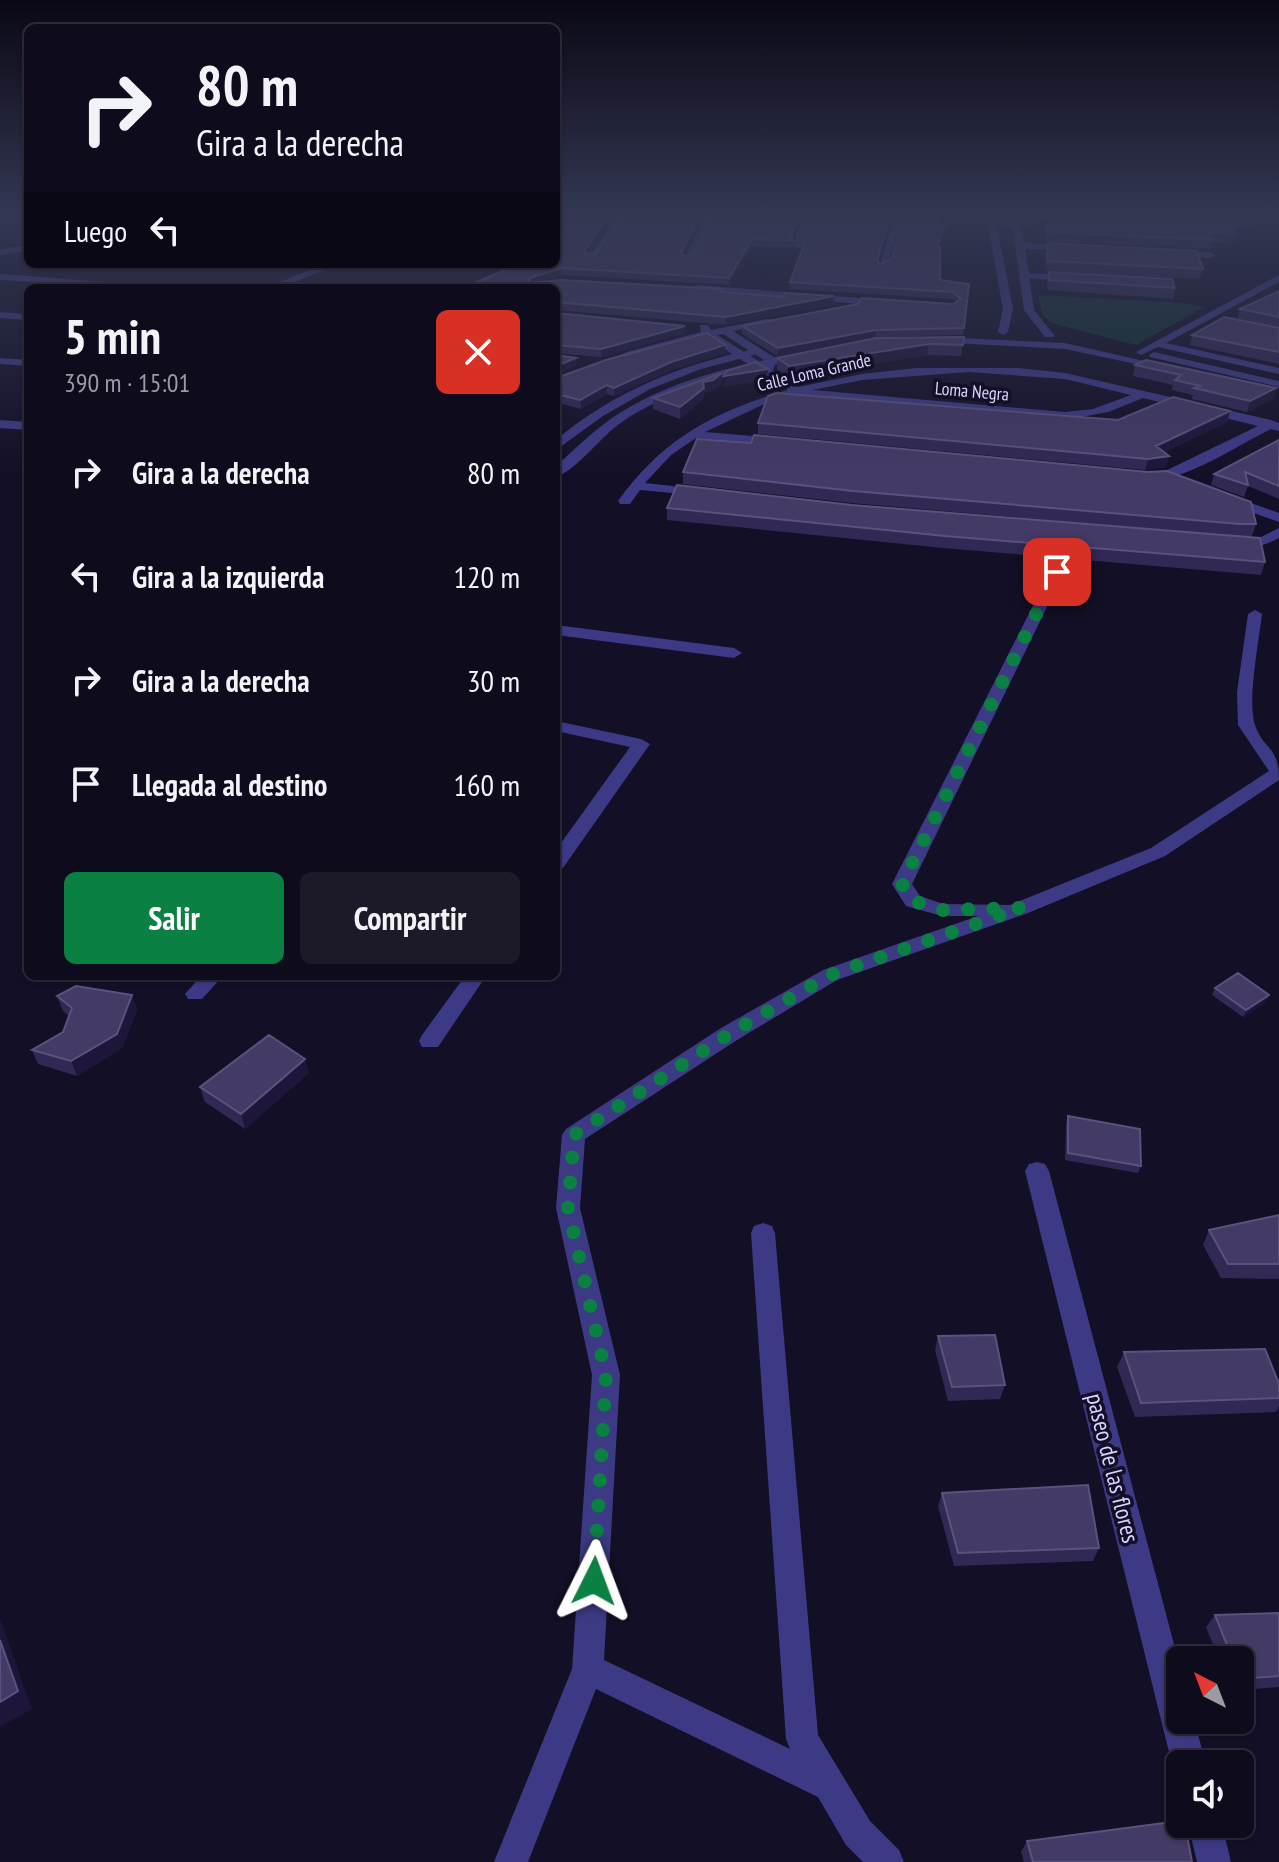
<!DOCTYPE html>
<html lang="es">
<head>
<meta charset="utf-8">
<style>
  body { margin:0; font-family:"PT Sans Narrow",sans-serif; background:#1c1929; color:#f1f3f6; height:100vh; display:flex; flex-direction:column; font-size:30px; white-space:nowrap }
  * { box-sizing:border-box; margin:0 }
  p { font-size:26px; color:#9b9ba3 }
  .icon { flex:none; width:44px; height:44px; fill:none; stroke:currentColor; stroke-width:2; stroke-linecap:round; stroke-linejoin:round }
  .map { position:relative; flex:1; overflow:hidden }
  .details { position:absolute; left:24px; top:284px; width:536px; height:696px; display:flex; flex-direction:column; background:#0e0b1c; border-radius:12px; box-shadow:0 2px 6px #0004,0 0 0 2px #2e2b3b }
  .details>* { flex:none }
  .guide { position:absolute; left:24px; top:24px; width:536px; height:244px; border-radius:12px; box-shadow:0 2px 6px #0004,0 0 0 2px #2e2b3b; background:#0e0b1c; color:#f1f3f6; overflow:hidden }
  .needle { width:52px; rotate:318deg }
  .tools { position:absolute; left:1166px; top:1646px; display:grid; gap:16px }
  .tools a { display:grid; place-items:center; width:88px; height:88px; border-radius:12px; background:#0e0b1c; box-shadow:0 2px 6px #0004,0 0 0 2px #2e2b3b; font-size:40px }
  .pin { position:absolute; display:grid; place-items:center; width:68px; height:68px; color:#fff; margin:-34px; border-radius:16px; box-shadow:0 4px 12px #0006 }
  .me { position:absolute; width:88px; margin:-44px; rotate:3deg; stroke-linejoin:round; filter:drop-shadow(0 0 6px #0008) }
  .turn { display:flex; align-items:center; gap:28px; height:168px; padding:0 40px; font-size:36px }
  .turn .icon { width:104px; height:104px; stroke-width:2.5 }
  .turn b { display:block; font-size:56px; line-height:68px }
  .then { display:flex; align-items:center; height:76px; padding:0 40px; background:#0003; gap:16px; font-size:30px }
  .round { display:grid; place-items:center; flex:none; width:84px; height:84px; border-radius:12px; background:#1c1929 }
  .headline { display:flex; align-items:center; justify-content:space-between; height:136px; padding:0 40px }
  h1 { font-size:48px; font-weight:700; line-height:60px }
  .cta { display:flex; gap:16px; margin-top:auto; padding:16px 40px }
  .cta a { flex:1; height:92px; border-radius:12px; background:#0b8043; color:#fff; font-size:32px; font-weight:700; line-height:92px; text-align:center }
  .cta a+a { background:#1c1929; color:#f1f3f6 }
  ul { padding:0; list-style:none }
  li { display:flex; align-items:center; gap:24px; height:104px; padding:0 40px }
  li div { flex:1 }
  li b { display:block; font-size:30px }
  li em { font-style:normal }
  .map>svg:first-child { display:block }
</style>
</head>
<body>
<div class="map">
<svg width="1279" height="1862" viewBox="0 0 1279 1862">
  <rect width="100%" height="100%" fill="#130f26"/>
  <path fill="#12302f" d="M1038,295L1185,303L1204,307L1136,345L1051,323L1042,314Z"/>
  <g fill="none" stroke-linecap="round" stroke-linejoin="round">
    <path fill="#3d3a85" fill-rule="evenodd" d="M618,214H626L594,259H588Z
      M706,214H714L692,259L684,261Z
      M803,214H811L803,245L798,248L793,245Z
      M895,214H903L887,266L879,268Z
      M954,214H980V215L976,218Z
      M1037,214L1079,216L1083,219L1079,222L1034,219Z
      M1249,214H1257L1259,220L1249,227L1207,229L1203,226L1247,221L1250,219Z
      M1021,243L1070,245L1075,248L1070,251L1018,248Z
      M28,245V251L0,255V249Z
      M1170,250L1210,252L1215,255L1210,258L1167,255Z
      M281,264H318L329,268L280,288H266L312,269Z
      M1022,273L1076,275L1081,278L1076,281L1019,278Z
      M0,274L145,285L150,288L0,280Z
      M1279,275V282L1166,343L1279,368V374L1158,347L1141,355L1136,352Z
      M697,285L884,300L889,303L884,306L694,290Z
      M0,312L28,314V320L0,318Z
      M767,319L771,320V324L733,331L777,359L773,370L798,387L862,374L916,368H1019L1065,373L1271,420L1279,423V431L1271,429C1238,445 1178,486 1142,480V474L1163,472L1258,426L1143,398L1108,412L1065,420L795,395L762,405L705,432L777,438L783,442L781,445L696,438L671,455L645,483L700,489L705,490V496L640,490L630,504H620L618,501C663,438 715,411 788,390L706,337L638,356L556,385V378L630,351L701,332L700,325H708L711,330ZM723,334L767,362L765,365L717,335ZM969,372L1065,379L1131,395L1093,409L1065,412L813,390L862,380Z
      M0,358L28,360V366L0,364Z
      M0,420L28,422V430L0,428Z
      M1228,495L1279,513V522L1223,502V496Z
      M1279,528V538C1264,546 1242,553 1227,543L1234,539H1257Z
      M1057,568L1064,572L912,884L920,896L943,904L1010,905L1151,848L1269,771L1238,725L1237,692L1248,614L1255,610L1262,614C1259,640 1247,702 1255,725C1263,750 1279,745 1279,780L1165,856L1028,913L837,980L737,1040L585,1139L580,1208L620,1375L604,1660L790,1749L786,1739L751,1233L754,1226L763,1223L772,1226L775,1233L818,1735L870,1821L899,1850L904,1862H863L846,1845L818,1797L596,1689L528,1862H494L572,1669L592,1375L556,1208L562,1135L566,1129L721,1028L823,970L978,916H942L906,906L892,884L1050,572Z
      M556,625L734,648L742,653L734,658L556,635Z
      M556,721L641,739L650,744L563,868L556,870V850L630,747L556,731Z
      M201,976H223L202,999H188L185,994Z
      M465,976H486L438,1047H422L419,1041L422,1035Z
      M1037,1162L1045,1164L1049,1171L1180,1667V1720H1194L1206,1764H1180V1777L1172,1764L1025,1171L1029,1164Z
      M1188,1824H1222L1231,1862H1197Z"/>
    <path fill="#3d3a85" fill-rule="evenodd" d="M973,214C993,214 1001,228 1031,220L1030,214H1038L1039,223L1022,227L1034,310L1054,335L1053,337H1045L1024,310L1013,228L997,227L1013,309L1008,332L1003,335L998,332L1003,309L988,225L975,220Z
      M939,337L1065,343L1175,368L1169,371L1065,349L935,342V338Z
      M750,350L755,353L754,355L701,369L650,389L603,416L556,450V440C613,392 678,366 750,350Z
      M804,352L808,353V357C743,372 678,384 622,422C601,436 578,469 556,477V466C574,450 592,432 612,418C669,379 738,365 804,352Z
      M1154,352L1279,381V387L1150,357L1149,355Z"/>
  </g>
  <path fill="#312854" d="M614,214L588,254L596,253L625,214H704L683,256L695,253L714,214H800L792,239L793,241V248L752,246L729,285L562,275L541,282L722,289V293L834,304L726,325L556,310V288H463L556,264Z
    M891,214L878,262L880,264L891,260L939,224L945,225L939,247L940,280L969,284L963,335L875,337L777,356L742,334V326L953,304L956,302L952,299L789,289L790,282Z
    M1052,214L1236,234L1234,243L1212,242L1210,249L1045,241L1046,225H1050Z
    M1096,214H1227V215H1223L1222,221Z
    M1047,243L1203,269L1200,279L1046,271L1045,252Z
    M1049,272L1175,288L1173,299L1048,290L1047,282Z
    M1279,291V328L1237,319L1240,309Z
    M556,313L685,333L601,357L556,353Z
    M1279,328V364L1190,345L1192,335Z
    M964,337L961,356L927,355L788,377L777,369V358Z
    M725,345V353L671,370L614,396L607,394L581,409L556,402V378Z
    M1135,365L1276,388L1273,399L1247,412L1192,399L1193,395L1172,390L1173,385L1133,376Z
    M722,384L712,391L704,393L703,399L680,419L653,409V398Z
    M1230,411L1227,422L1164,452L1169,456L1166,467L1145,470L758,434V423L1118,420Z
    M1279,440V499L1248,486L1244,497L1211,485L1214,474Z
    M683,472L1256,524L1252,536H1240L1265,562L1261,575L943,548L667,520V508L852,505L1175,531L851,503L683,484Z
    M1215,988L1266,1002L1243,1017L1212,995Z
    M132,995L137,1010L122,1048L77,1076L38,1064L32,1050L63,1032L69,1016L63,1011L57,996Z
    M309,1073L245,1129L205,1102L200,1087Z
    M1068,1116L1141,1166L1138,1173L1065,1160L1066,1124Z
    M1279,1215V1279L1221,1278L1203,1245L1209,1230Z
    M938,1336L1005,1385L1000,1399L948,1401L935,1350Z
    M1124,1352L1279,1384V1406L1276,1412L1135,1417L1117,1367Z
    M942,1493L1099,1548L1093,1561L954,1566L938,1506Z
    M1279,1613V1687L1240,1690V1660H1219L1206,1627L1215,1615Z
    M1027,1841L1192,1862H1024L1021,1852Z"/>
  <path fill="#1d163a" d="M610,214H614L586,257L585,250Z
    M701,214H704L681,260V252Z
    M798,214H800L790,244L791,237Z
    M891,214V218L876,267L877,260Z
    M752,239V246L729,285V278Z
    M562,268V275L530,285L529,288L530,278Z
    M834,296V304L726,325V317Z
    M685,326V333L601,357V349Z
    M876,330L875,337L777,356L778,348Z
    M929,344L927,355L788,377L789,366Z
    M725,345V353L671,370L614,396V388L671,362Z
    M576,358V366L556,375V366Z
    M768,369L767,380L724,387V376Z
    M722,373V384L712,391L704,393L703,399L680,419V407L703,382Z
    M607,385V394L581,409L580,400Z
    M1276,388L1273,399L1247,412L1250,401Z
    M1230,411L1227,422L1153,457L1156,446Z
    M1169,456L1166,467L1145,470L1148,459Z
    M132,995L137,1010L122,1048L77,1076L71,1061Z
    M1269,995L1266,1002L1243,1017L1246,1010Z
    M305,1059L309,1073L245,1129L241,1114Z
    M0,1618L32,1709L0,1727Z"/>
  <path fill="#433a66" stroke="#5a527e" stroke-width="2" d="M577,214H610L585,250L586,254L596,253L625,214H701L681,252L683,256L695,253L714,214H798L791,237L793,241L752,239L729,278L562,268L530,278L529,283L562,280L722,289L720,292L784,297L785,293L834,296L726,317L556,302V288H463L519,264H556V237Z
    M813,214H891L877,260L880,264L891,260L905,214H940L939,224L945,225L937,247H940V280L969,284L964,328L876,330L778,348L742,326L858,304L862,298L953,304L961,299L953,292L790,282L806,239Z
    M1052,214L1230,223L1236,234L1209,232L1212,240L1046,232V225H1053Z
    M1047,243L1197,251L1203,269L1048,261Z
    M1049,272L1172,279L1175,288L1049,280Z
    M1279,291V317L1240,309Z
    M556,313L685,326L601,349L556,345Z
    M1224,317L1279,328V352L1192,335Z
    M707,333L725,345L671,362L614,388L607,385L580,400L556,394V378L606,360Z
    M964,337L963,345L929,344L789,366L777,358L876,338Z
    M556,355L576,358L556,366Z
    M1146,360L1276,388L1250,401L1194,388L1200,386L1175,380L1181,375L1135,365Z
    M756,362L768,369L724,376L726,371Z
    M722,373L713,380L703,382L704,388L680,407L653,398Z
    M776,393L1118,420L1173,397L1230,411L1156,446L1169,456L1148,459L758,423L768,396Z
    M754,435L1148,472L1167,471L1251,502L1256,524H1240L853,491L683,472L697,439L751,443Z
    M1279,440V486L1245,472L1248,485L1214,474Z
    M677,485L852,505L1260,538L1265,562L945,536L667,508Z
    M1238,973L1269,995L1246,1010L1215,988Z
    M76,986L132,995L117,1034L71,1061L32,1050L63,1032L72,1008L57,996Z
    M269,1035L305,1059L241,1114L200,1087Z
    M1068,1116L1140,1129L1141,1166L1068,1153Z
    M1279,1215V1264H1228L1209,1230Z
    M995,1335L1005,1385L952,1387L938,1336Z
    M1265,1349L1279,1384V1398L1141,1403L1124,1352Z
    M1088,1485L1099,1548L958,1553L942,1493Z
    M1279,1613V1676L1240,1679V1660H1233L1215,1615Z
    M0,1640L18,1691L0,1702Z
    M1180,1821V1824H1185L1192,1862H1033L1027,1841Z"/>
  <linearGradient id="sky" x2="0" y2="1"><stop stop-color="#0a0815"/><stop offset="0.45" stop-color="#333752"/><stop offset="1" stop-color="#333752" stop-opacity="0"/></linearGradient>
  <rect width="1279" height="475" fill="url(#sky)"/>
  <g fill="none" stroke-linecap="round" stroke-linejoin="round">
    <path stroke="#0b8043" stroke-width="14" stroke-dasharray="0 25.2" d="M594,1581L606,1375L568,1208L574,1135L729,1034L830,975L1021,908L942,910L913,901L902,884L1057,572"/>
  </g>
  <g text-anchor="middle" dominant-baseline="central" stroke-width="7" stroke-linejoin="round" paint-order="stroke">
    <g font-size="18" fill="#d9d4ff" stroke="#130f26">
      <text transform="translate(814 372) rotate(-13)">Calle Loma Grande</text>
      <text transform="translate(972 391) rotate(5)">Loma Negra</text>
    </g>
    <g font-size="24" fill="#d9d4ff" stroke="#130f26">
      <text transform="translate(1113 1468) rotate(76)">paseo de las flores</text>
    </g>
  </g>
</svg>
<div class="tools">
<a><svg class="needle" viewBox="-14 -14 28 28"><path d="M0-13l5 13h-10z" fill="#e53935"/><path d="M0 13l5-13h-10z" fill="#9b9ba3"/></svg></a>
<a><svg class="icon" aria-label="sound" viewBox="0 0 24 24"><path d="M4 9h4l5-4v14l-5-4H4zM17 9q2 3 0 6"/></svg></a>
</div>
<div class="pin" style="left:1057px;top:572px;background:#d93025"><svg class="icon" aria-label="arrive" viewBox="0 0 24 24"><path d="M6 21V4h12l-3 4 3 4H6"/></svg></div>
<svg class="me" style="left:594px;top:1581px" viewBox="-20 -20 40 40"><path d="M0-17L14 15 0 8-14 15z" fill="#0b8043" stroke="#fff" stroke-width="4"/></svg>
<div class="guide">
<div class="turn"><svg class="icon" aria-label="right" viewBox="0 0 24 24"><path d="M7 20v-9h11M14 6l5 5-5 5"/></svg><div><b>80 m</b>Gira a la derecha</div></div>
<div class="then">Luego<svg class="icon" aria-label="left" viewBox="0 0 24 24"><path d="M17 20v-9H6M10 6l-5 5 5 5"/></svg></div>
</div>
<section class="details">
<div class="headline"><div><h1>5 min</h1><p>390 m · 15:01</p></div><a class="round" style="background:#d93025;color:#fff"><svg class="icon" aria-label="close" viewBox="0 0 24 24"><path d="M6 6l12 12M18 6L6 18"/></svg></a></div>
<ul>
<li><svg class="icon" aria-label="right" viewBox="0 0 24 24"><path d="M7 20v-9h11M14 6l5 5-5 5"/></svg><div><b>Gira a la derecha</b></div><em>80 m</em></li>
<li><svg class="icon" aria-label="left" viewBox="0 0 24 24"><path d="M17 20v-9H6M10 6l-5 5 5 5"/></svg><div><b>Gira a la izquierda</b></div><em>120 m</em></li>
<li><svg class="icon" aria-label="right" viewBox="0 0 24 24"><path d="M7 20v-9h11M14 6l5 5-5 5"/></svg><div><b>Gira a la derecha</b></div><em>30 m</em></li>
<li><svg class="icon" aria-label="arrive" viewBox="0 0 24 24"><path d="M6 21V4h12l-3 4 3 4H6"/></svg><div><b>Llegada al destino</b></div><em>160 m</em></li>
</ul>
<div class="cta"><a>Salir</a><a>Compartir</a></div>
</section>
</div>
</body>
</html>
